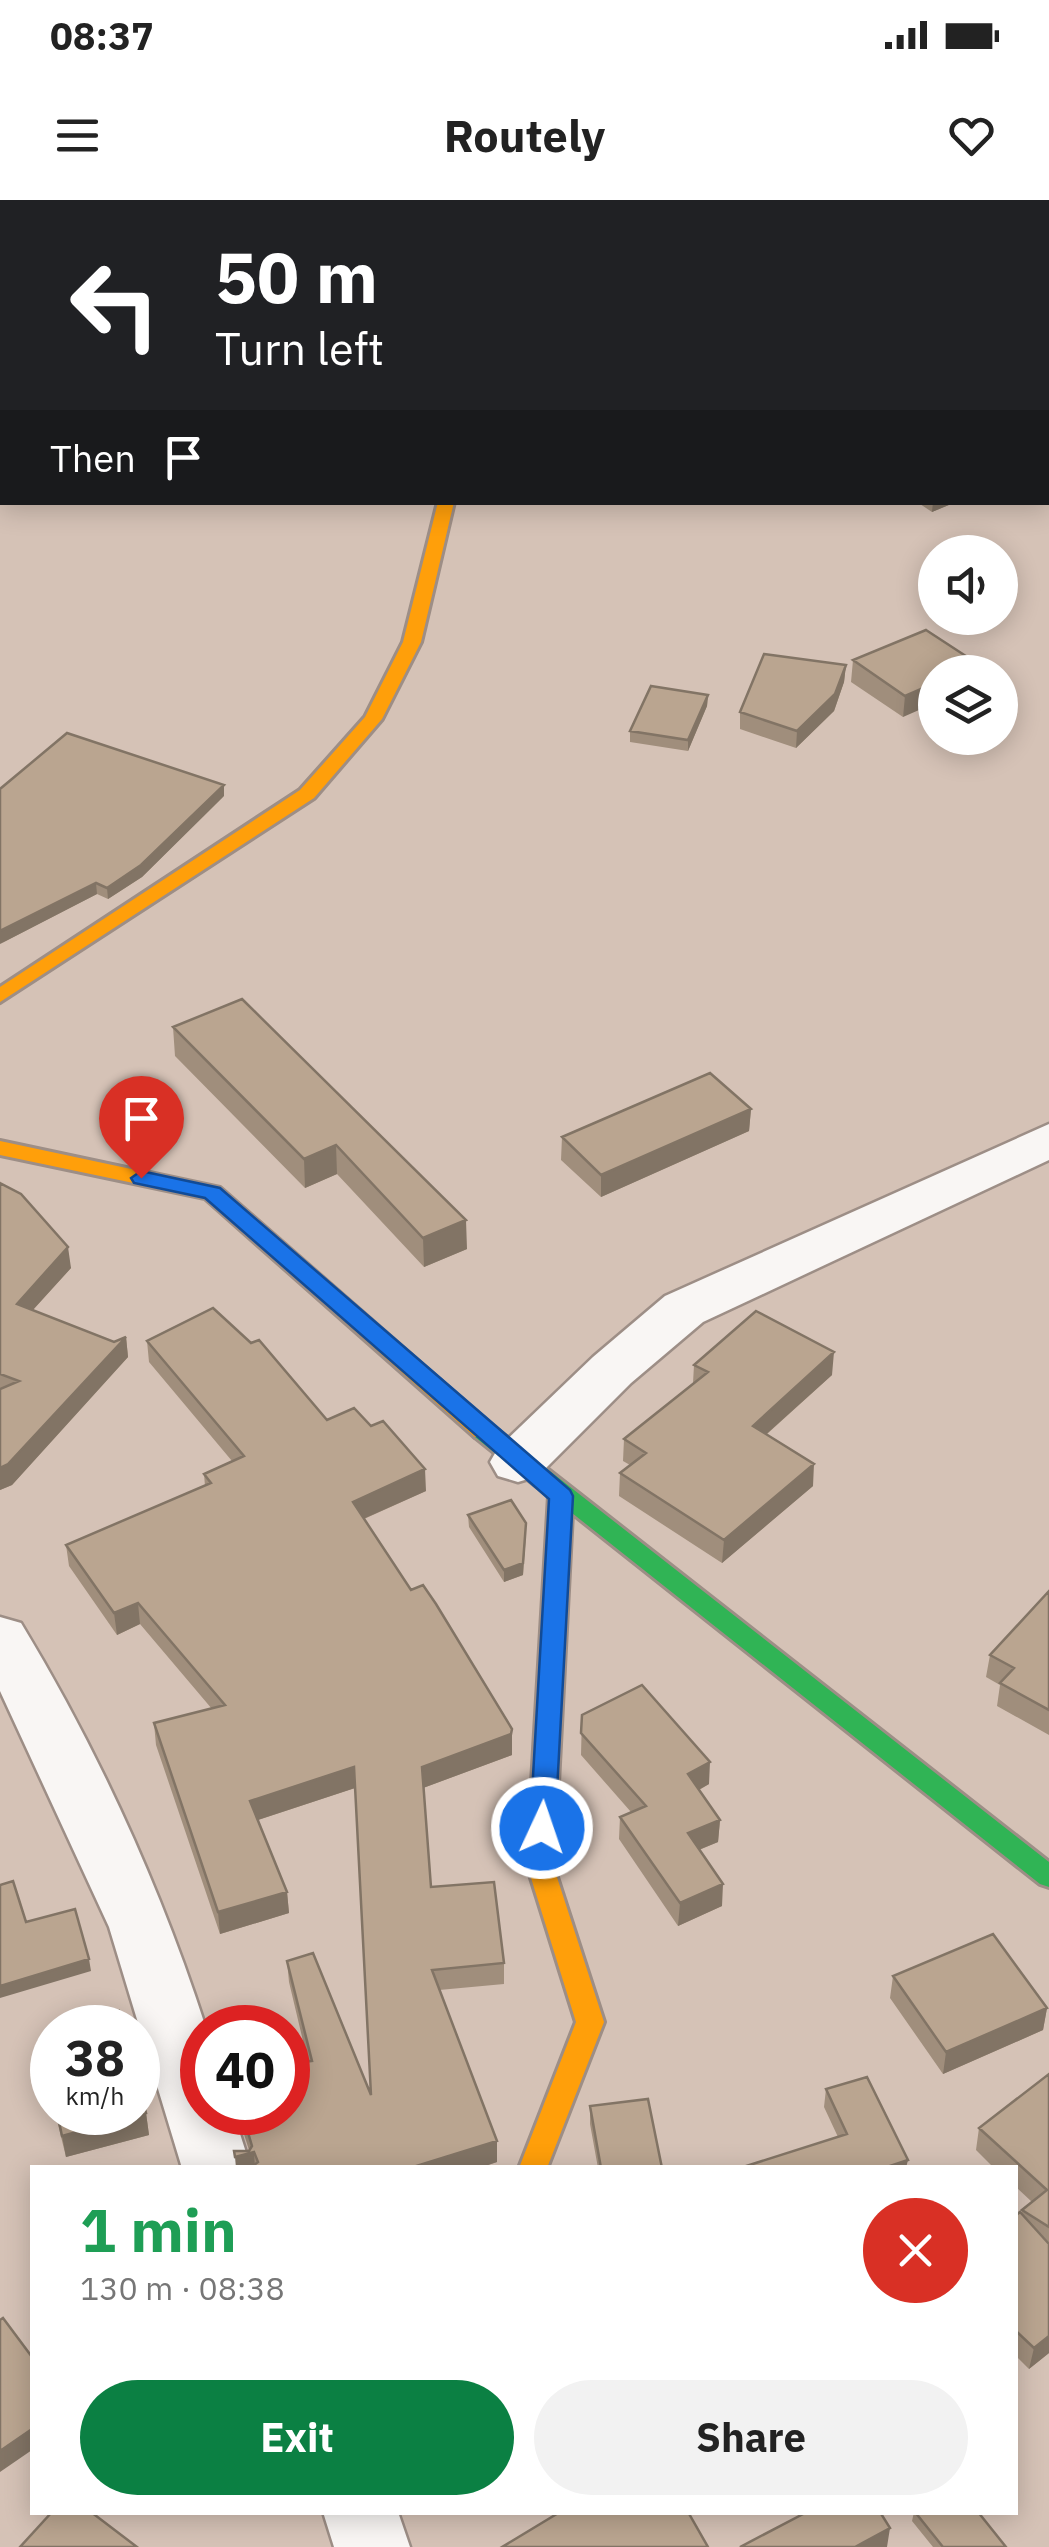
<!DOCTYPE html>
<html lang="en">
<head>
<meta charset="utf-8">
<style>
  body { margin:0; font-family:"IBM Plex Sans",sans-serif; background:#f2f2f2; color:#222; height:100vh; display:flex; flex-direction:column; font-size:38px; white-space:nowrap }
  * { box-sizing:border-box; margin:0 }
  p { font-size:32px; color:#767676 }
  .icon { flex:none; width:55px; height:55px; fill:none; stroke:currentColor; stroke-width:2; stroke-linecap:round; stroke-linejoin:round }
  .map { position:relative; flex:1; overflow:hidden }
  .panel { position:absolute; left:30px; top:1965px; width:988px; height:350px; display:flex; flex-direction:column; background:#fff; border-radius:0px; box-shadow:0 5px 25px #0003 }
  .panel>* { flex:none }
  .guide { position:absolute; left:0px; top:0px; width:1050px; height:305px; box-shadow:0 5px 25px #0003; background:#202124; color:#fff; overflow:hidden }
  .buttons { position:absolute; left:918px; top:335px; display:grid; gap:20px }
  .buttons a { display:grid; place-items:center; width:100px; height:100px; border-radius:50%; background:#fff; box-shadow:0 5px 25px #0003; font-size:50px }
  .speed { position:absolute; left:30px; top:1805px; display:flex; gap:20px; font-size:50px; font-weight:700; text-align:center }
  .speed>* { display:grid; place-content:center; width:130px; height:130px; border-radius:50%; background:#fff; box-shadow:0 5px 25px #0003; line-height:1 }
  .speed small { font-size:25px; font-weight:400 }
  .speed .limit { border:15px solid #d22; background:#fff; color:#111 }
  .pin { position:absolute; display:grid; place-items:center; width:85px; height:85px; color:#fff; margin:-102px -42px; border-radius:50% 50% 50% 0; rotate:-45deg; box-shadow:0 0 10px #0007 }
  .pin .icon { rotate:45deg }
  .me { position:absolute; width:110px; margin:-55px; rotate:3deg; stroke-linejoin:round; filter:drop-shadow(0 0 8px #0008) }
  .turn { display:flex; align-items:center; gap:35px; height:210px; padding:0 50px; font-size:45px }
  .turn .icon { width:130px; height:130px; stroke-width:2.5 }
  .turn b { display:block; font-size:70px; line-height:85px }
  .then { display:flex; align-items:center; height:95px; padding:0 50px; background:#0003; gap:20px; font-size:38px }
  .round { display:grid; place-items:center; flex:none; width:105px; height:105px; border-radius:52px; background:#f2f2f2 }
  .headline { display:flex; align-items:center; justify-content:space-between; height:170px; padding:0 50px }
  h1 { font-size:60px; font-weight:700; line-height:75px; color:#1e9e55 }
  .primary-button { display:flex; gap:20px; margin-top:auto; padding:20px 50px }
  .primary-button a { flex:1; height:115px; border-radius:60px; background:#0b8043; color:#fff; font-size:40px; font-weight:700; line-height:115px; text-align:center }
  .primary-button a+a { background:#f2f2f2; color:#222 }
  .status { display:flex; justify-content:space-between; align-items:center; height:70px; padding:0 50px; background:#fff; direction:ltr }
  .status svg { height:28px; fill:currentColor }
  header { display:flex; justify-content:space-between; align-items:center; height:130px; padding:0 50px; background:#fff; font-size:45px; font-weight:700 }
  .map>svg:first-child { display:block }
</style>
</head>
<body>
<div class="status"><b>08:37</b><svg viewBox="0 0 49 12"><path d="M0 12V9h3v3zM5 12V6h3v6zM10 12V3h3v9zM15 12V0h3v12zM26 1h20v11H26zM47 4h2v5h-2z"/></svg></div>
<header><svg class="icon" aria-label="menu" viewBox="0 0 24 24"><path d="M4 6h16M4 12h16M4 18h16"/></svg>Routely<svg class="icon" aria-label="heart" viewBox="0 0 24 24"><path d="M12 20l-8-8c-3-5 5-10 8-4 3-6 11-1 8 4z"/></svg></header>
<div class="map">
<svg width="1049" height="2347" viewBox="0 0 1049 2347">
  <rect width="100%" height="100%" fill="#d5c2b6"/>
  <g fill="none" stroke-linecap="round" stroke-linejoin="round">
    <g stroke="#9d8e86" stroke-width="5">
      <path id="street" d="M0,26L2,27V48H0Z
        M1048,255H1049V280L1048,279Z
        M1049,924V960L703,1122L631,1183L538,1276L518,1282L498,1276L490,1262L498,1248L593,1157L665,1096Z
        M0,1417L21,1423C98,1550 160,1686 206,1828H202V1912H233L251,1968H182L109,1727L0,1491Z
        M323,2312H398L410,2347H334Z"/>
    </g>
    <g stroke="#9d8e86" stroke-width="6">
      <path id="fast" d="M483,1223L491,1225L1049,1662V1687L1040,1684L572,1313L558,1583L554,1590L545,1593L536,1590L532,1583L549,1296L475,1237L472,1231Z"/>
    </g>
    <g stroke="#9d8e86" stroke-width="6">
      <path id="slow" d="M471,0H485V2H471Z
        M438,302H454L421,442L382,519L314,598L0,802V787L300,590L365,517L403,442Z
        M0,941L220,988L491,1225L494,1231L491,1237H475L205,998L0,955Z
        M545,1573L554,1576L558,1583L553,1665L604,1822L547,1968H519L576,1822L527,1665L532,1583L536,1576Z"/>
    </g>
    <use href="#street" fill="#f9f6f4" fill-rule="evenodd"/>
    <use href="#fast" fill="#30b455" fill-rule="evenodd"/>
    <use href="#slow" fill="#ff9f0a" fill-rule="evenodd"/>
  </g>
  <path fill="#a08e7c" d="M164,0H447V2H168Z
    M618,0H716L709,2H621Z
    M917,302H956L932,312Z
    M926,430L903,517L851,482L853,460Z
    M846,465L844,482L834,511L796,548L740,529V512Z
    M708,495L707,506L688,551L630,542V531Z
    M224,596L142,677L108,699L97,694L0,744Z
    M242,799L467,1049L424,1067L337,974L305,988L175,856L173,827Z
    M751,909L749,931L601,997L561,960L562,937Z
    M0,983L71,1068L33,1110L114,1142L126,1137L128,1157L12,1285L0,1290Z
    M147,1141L327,1220L426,1291L364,1319L512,1555L423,1588L431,1687L504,1763V1784L439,1790L497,1941V1962L479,1968H236L249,1950L237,1912H288L308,1862L289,1782L287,1761L371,1895L355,1588L258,1620L287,1692L289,1713L220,1734L156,1545L154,1523L212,1509L140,1424L117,1435L69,1366L66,1345L205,1286L204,1274L232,1261L149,1162Z
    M694,1165L832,1175L767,1234L813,1286L722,1363L619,1296L620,1273L630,1265L623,1261L624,1239L693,1183Z
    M468,1315L526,1335L523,1375L504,1382L469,1327Z
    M1049,1391V1535L997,1506L1000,1485L986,1477L990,1455Z
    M582,1515L709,1584L699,1590L720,1620L718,1642L699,1650L722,1706L678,1726L619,1639L620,1617L631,1612L581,1555Z
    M893,1776L1047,1808L1043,1830L943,1874L890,1798Z
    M1049,1874V2153L1029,2169L1015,2155V2016L1021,2013L1022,2010L1032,2002L1015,1986V1968H994L976,1950L979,1928Z
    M826,1889L906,1968L838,1937L824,1907Z
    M590,1906L662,1968H598L590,1924Z
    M55,1912L146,1913L149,1935L66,1957Z
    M914,2312H978L1006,2347H933L912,2321Z"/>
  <path fill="#827465" d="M643,0H663V2H643Z
    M671,0H716L709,2H671Z
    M933,302H956L932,312Z
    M978,464L977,472H959Z
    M846,465L844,482L834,511L796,548L797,531Z
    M935,483V503L903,517L905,496Z
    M708,495L707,506L688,551V540Z
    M224,585V596L142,677L108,699L107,688Z
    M96,683L97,694L0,744V731Z
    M751,909L749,931L601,997V975Z
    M336,945L337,974L305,988L304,959Z
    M466,1020L467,1049L424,1067L423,1038Z
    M68,1047L71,1068L20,1124L17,1104Z
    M126,1137L128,1157L12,1285L0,1290V1268Z
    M834,1152L832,1175L751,1248L753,1226Z
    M814,1264L813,1286L722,1363L724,1340Z
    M425,1269L426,1291L354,1323L353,1302Z
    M526,1323L523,1375L504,1382V1370Z
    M138,1403L140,1424L117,1435L114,1413Z
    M512,1529V1555L423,1588L422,1567Z
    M710,1562L709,1584L686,1597L688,1574Z
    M354,1567L355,1588L252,1622L250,1601Z
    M720,1620L718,1642L686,1655L688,1633Z
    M723,1684L722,1706L678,1726L680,1703Z
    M287,1692L289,1713L220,1734L218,1712Z
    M89,1759L91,1771L0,1798V1786Z
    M1047,1808L1043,1830L943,1874L946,1852Z
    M146,1913L149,1935L66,1957L62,1936Z
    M497,1941V1962L479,1968H410Z
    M254,1952L255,1968H236L235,1957Z
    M908,1960L906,1968H884Z
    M1049,2136V2153L1029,2169L1034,2148Z
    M32,2229V2250L0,2272V2251Z
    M890,2328L887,2347H855Z"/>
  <path fill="#baa590" stroke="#827465" stroke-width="2.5" d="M185,0H447V2H189Z
    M734,0H980L984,2H738Z
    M926,430L978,464L959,472H935V483L905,496L853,460Z
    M764,454L846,465L835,494L797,531L740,512Z
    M651,486L708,495L688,540L630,531Z
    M67,533L224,585L141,665L107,688L96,683L0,731V589Z
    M242,799L466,1020L423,1038L336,945L304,959L173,827Z
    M710,873L751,909L601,975L562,937Z
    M0,983L21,994L68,1047L17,1104L114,1142L126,1137L8,1264L0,1268V1189L19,1181L0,1174Z
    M213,1108L251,1143L259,1140L327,1220L354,1208L371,1226L383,1221L425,1269L353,1302L411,1390L423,1385L436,1404L512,1529L511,1534L422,1567L431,1687L494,1682L504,1763L432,1770L497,1941L410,1968H250L258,1962L254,1952L235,1957L234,1951H249L252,1946L242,1912H288V1864L312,1861L287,1761L313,1753L371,1895L354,1567L250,1601L287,1692L218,1712L154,1523L225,1505L138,1403L114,1413L66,1345L211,1283L204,1274L244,1256L147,1141Z
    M756,1111L834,1152L753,1226L814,1264L724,1340L620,1273L646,1253L624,1239L708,1172L694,1165Z
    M511,1300L526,1323L523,1363L504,1370L468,1315Z
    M1049,1391V1510L1000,1483L1014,1468L990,1455Z
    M642,1485L710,1562L688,1574L720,1620L688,1633L723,1684L680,1703L620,1617L646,1606L581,1533L582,1515Z
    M13,1681L26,1722L75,1709L89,1759L0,1786V1685Z
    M993,1734L1047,1808L946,1852L893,1776Z
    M119,1811L123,1828H75Z
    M52,1836V1895L39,1841Z
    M1049,1874V2027L1022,2010L1047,1990L979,1928Z
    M867,1877L908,1960L884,1968H740L847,1934L826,1889Z
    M138,1880L146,1913L62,1936L57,1912H138Z
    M648,1899L662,1968H601L590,1906Z
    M1020,2012L1049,2044V2136L1034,2148L1015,2130V2016Z
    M3,2118L32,2157V2229L0,2251V2120Z
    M52,2312H91L137,2347H20Z
    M560,2312H688L708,2347H502Z
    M807,2312H880L890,2328L855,2347H740Z
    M915,2312H978L1006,2347H943Z"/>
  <path fill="#1a73e8" stroke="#114b97" stroke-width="2.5" d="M141,971L220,988L570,1290L573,1296L555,1628L552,1636L542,1639L533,1636L530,1628L549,1299L205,998L134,983L131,978Z"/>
</svg>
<div class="buttons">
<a><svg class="icon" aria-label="sound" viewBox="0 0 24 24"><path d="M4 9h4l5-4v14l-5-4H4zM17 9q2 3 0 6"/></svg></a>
<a><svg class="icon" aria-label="layers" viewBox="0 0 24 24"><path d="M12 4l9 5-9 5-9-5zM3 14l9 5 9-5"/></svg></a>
</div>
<div class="speed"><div>38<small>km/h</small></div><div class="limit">40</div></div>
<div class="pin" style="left:141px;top:978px;background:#d93025"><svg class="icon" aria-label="arrive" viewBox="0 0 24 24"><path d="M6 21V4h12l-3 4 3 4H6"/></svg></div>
<svg class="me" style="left:542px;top:1628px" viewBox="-20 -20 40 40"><circle r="17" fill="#1a73e8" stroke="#fff" stroke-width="3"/><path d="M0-11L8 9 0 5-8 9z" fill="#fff"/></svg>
<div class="guide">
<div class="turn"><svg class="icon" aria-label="left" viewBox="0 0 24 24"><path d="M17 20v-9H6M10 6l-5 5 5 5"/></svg><div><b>50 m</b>Turn left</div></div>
<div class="then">Then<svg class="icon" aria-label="arrive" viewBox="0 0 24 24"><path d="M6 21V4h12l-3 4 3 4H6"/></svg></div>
</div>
<section class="panel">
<div class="headline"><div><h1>1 min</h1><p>130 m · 08:38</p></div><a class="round" style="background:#d93025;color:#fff"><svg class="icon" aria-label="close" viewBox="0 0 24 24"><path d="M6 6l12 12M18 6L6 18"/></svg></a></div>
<div class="primary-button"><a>Exit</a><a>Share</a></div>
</section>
</div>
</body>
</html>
